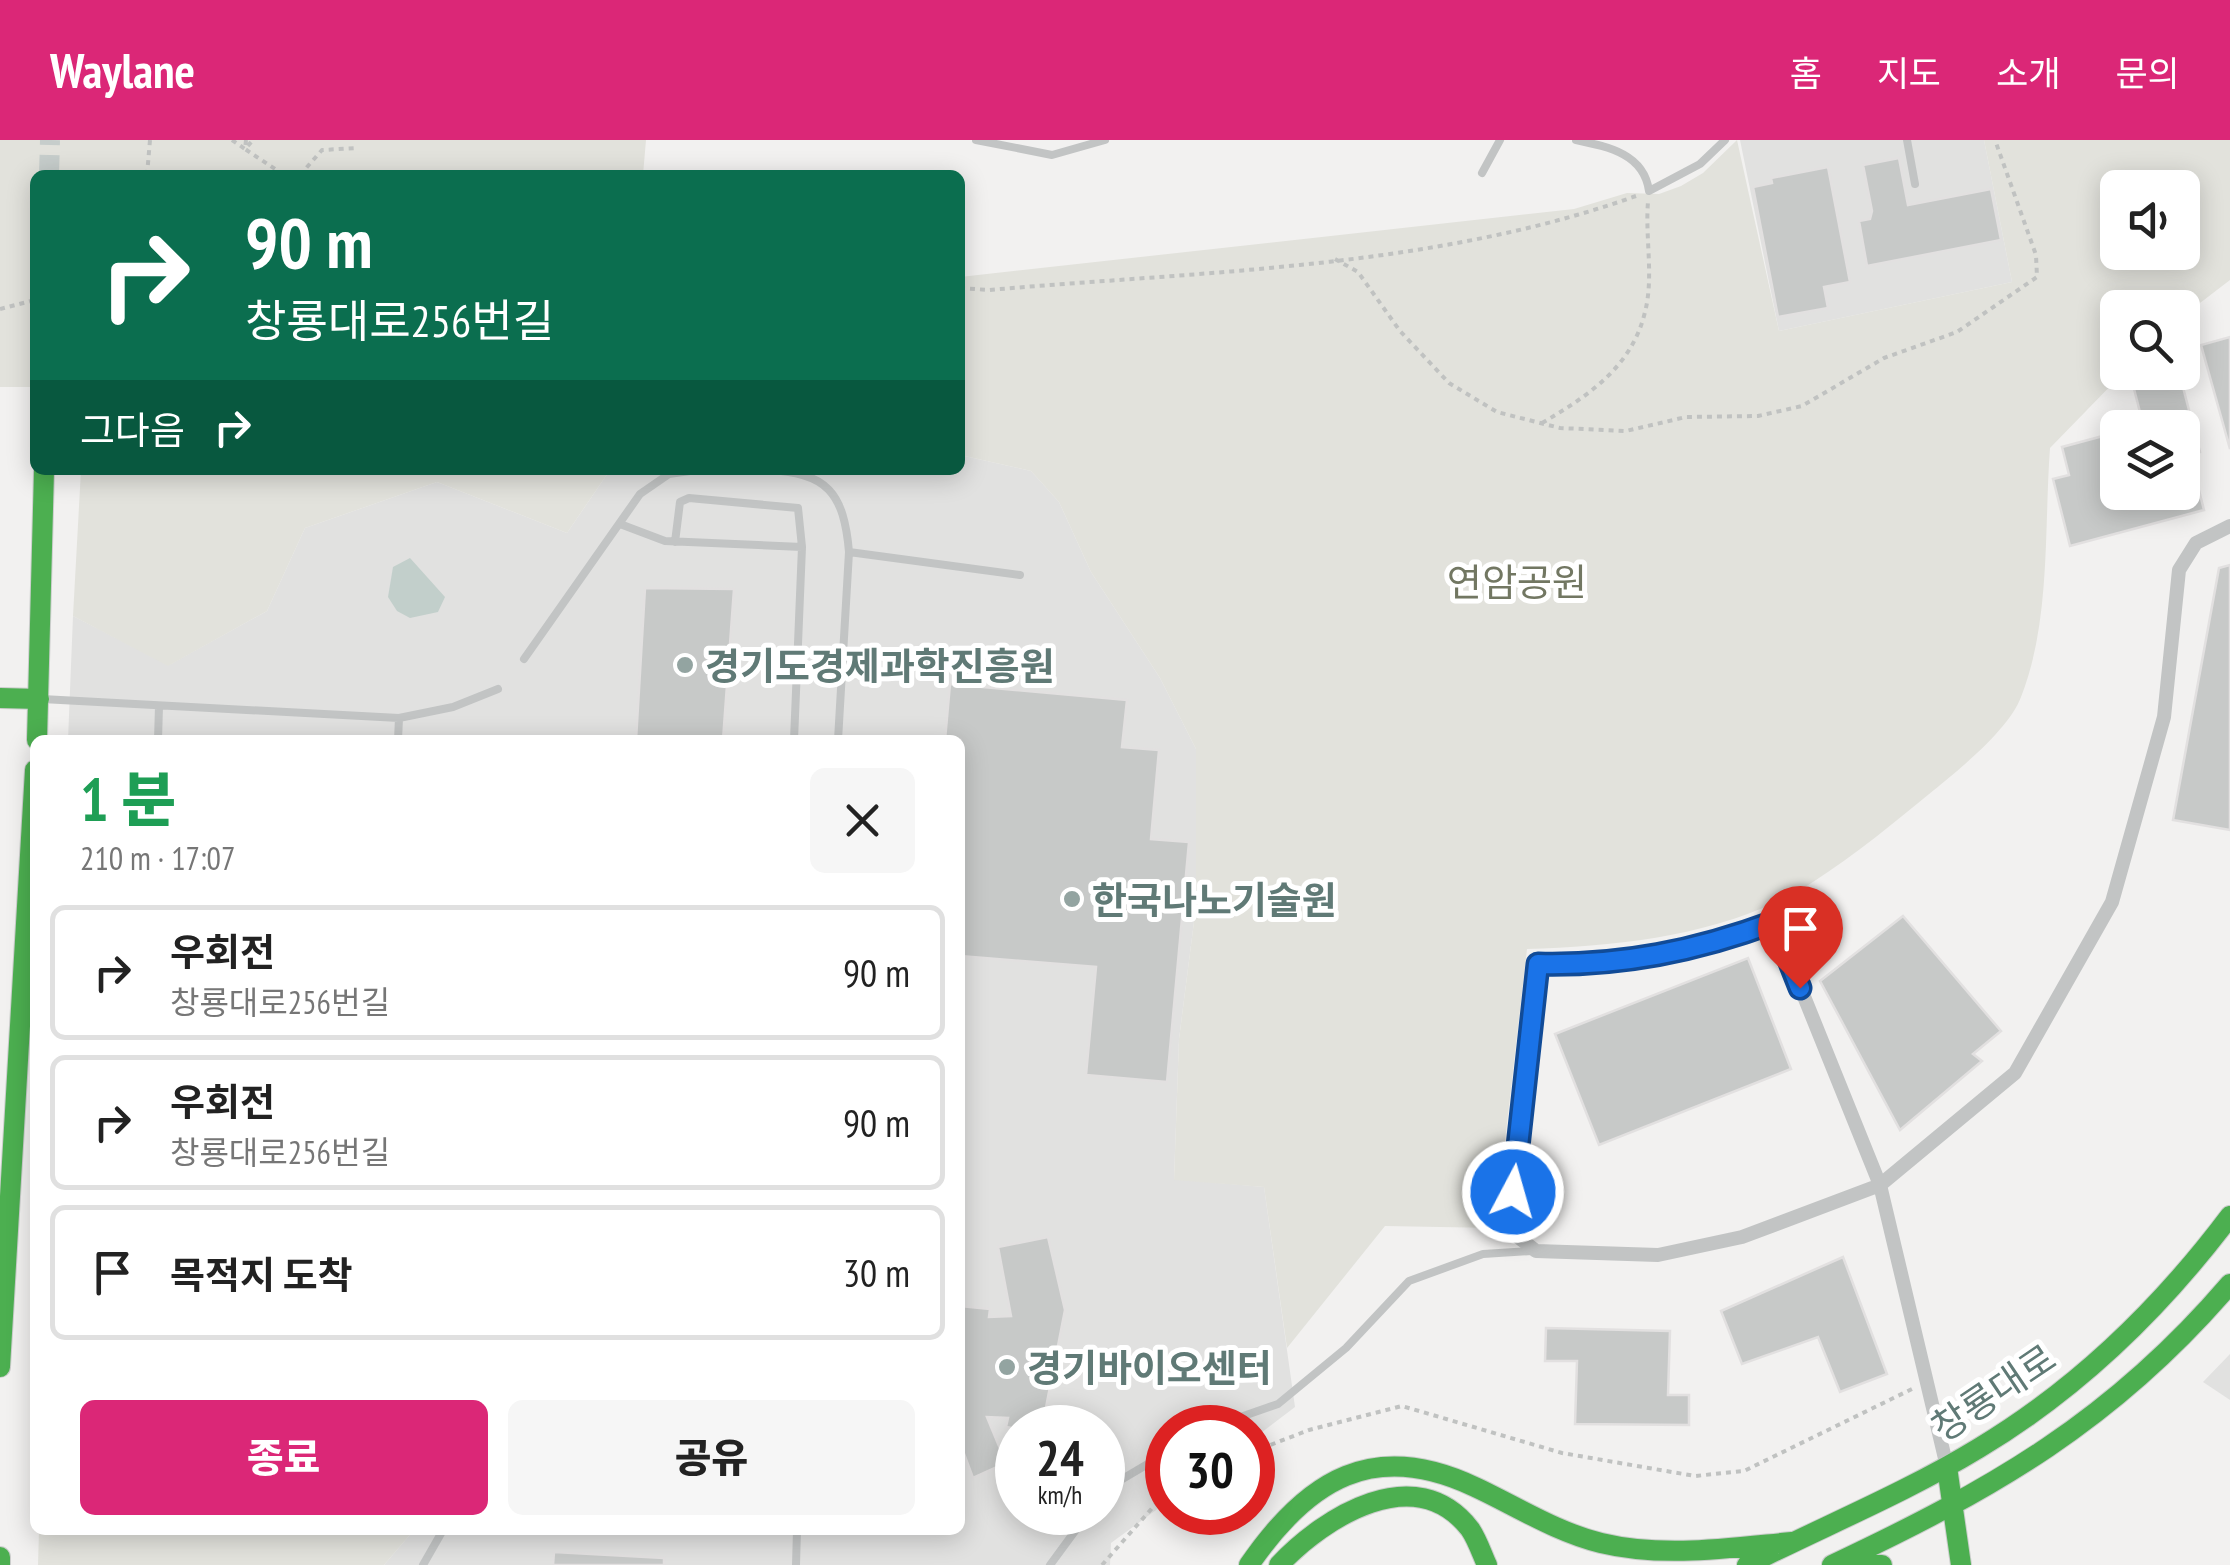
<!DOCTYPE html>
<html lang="ko">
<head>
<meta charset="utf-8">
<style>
  body { margin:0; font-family:"PT Sans Narrow","Noto Sans KR",sans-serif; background:#f6f6f6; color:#222; height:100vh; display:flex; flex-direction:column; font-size:38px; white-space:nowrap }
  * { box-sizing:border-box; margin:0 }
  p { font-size:32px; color:#767676 }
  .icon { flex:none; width:55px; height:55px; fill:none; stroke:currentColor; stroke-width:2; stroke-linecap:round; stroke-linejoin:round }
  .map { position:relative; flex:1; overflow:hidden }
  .panel { position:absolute; left:30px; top:595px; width:935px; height:800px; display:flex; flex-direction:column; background:#fff; border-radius:15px; box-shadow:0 5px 25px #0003 }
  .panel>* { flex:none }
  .guide { position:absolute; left:30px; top:30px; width:935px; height:305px; border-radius:15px; box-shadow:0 5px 25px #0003; background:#0b6e4f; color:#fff; overflow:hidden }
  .controls { position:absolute; left:2100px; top:30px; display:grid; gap:20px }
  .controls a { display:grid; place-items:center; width:100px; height:100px; border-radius:15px; background:#fff; box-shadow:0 5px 25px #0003; font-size:50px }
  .speed { position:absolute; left:995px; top:1265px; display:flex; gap:20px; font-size:50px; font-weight:700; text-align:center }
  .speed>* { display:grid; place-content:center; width:130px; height:130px; border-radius:50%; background:#fff; box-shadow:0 5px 25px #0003; line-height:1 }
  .speed small { font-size:25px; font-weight:400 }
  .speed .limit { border:15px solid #d22; background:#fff; color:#111 }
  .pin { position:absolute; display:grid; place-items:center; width:85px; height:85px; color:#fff; margin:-102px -42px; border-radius:50% 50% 50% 0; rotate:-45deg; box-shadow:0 0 10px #0007 }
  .pin .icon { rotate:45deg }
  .me { position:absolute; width:110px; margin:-55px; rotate:6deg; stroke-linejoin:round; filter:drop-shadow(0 0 8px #0008) }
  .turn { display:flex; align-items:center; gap:35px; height:210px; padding:0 50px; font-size:45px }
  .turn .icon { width:130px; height:130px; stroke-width:2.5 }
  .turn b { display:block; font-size:70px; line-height:85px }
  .then { display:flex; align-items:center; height:95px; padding:0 50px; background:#0003; gap:20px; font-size:38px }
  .round { display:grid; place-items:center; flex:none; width:105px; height:105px; border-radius:15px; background:#f6f6f6 }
  .headline { display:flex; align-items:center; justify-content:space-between; height:170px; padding:0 50px }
  h1 { font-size:60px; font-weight:800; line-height:75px; color:#1e9e55 }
  .cta { display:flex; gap:20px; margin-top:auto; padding:20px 50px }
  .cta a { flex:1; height:115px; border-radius:15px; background:#db2777; color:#fff; font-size:40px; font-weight:800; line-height:115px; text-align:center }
  .cta a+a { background:#f6f6f6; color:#222 }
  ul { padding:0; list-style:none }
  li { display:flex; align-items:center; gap:30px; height:135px; margin:0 20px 15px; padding:0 30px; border:5px solid #e0e0e0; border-radius:15px }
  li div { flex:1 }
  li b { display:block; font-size:38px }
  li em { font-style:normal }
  header { display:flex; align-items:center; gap:60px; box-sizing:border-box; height:140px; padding:0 50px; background:#db2777; color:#fff }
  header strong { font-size:48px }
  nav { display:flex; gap:55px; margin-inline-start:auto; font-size:35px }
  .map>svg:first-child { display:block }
</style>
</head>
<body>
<header>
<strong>Waylane</strong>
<nav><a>홈</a><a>지도</a><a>소개</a><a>문의</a></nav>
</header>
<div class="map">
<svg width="2230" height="1425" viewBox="0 0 2230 1425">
  <rect width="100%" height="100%" fill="#f2f1f0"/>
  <path fill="#e1e1e0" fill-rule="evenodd" d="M1740,0H1984L2012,142L1779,191Z
    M960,315L1031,331L1059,362L1091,432L1160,538L1196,609V766L1179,899L1174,1039L1264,1047L1295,1267L1253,1299L1252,1288H1168L1167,1362L1111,1403L1110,1425H384L414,1390H960V600H68L73,476L169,525L267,471L305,388L437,342L567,393L610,330H960ZM1018,1288H1102V1372H1018Z
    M2230,1214V1260L2203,1242Z"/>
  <path fill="#e2e2dc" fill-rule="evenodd" d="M0,0H646L643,35H35V247H0Z
    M1737,0L1779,191L2012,142L1984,0H2230V140L2183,176L2182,168H2118V232L2123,233L2050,308C2044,389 2051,481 2021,557C2009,589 1960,629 1934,650C1895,682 1855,715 1813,742C1729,795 1623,806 1527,809L1495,1088L1385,1086L1287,1208L1264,1047L1174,1040L1179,899L1196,766V609L1160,538L1091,432L1059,362L1031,331L960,315V137L1574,69L1627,53L1659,54L1681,46L1703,33ZM2118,48H2182V112H2118Z
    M81,330H610L567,393L437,342L305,388L267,471L168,526L73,476Z
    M39,1390H414L384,1425H38Z"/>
  <path fill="#c2cfcb" d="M410,418L445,457L438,472L410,478L397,471L388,457L393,427Z"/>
  <path fill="#c7c9c8" stroke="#e2e0e0" stroke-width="2.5" d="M1899,18L1908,65L1991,49L2001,100L1867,126L1859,81L1870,79L1872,71L1863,25Z
    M1828,27L1850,142L1824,147L1828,168L1778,177L1753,47L1772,43L1771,38Z
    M2230,197V309L2201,205Z
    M2148,232H2179L2200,312L2191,319L2204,370L2070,406L2053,339L2069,335L2062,307L2118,292V352H2182V288H2144L2131,237Z
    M2230,425V690L2173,680L2219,428Z
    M645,448L734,449L723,600H636Z
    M950,544L1127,560L1122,607L1159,610L1151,699L1189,702L1167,942L1086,935L1096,827L960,816V600H945Z
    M1903,776L2001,891L1973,914L1982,921L1900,990L1820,841Z
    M1748,818L1791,929L1599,1005L1555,894Z
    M1048,1097L1065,1170L1042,1288L1018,1289L1006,1287L1008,1278L987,1277L1006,1323L973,1338L960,1303V1166L990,1169L989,1177L1011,1176L998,1107Z
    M1843,1117L1887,1234L1840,1252L1818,1197L1742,1224L1721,1171Z
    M1546,1188L1670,1191L1668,1255H1689V1285L1575,1284L1577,1221H1545Z
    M554,1412L664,1418V1425H553Z"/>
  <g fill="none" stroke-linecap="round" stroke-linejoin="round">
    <path stroke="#c6cdcb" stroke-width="20" stroke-dasharray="20 10" stroke-linecap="butt" d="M49,35L50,0"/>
    <g stroke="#cccecd" stroke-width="22">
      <path id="fast" d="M0,558L39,559
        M37,600L44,330
        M0,1227L35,630
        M1947,1327L1961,1425
        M0,1417V1425
        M1249,1425C1308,1339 1374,1299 1475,1347C1516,1366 1556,1392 1601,1403C1663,1418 1729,1408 1792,1402
        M1279,1425C1324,1377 1416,1319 1470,1389C1477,1399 1482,1414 1487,1425
        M1747,1425C1824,1386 1905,1353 1979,1308C2079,1248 2160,1169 2230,1076
        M1832,1425C1993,1349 2113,1281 2230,1144
        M1862,1425H1882"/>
    </g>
    <path stroke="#c0c2c1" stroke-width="4" stroke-dasharray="5 5" stroke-linecap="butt" d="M232,0L245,9L253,0
      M246,0L245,9L284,35
      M147,35L150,0
      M300,35L322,10L358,8
      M1335,119L1358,132L1400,191L1449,243L1497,272L1560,288L1626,291L1686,277L1758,276L1802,266L1884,218L1957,192L2037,137L2036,115L1995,0
      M960,148L989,150C1204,131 1431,129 1636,56
      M0,169L35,160
      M1542,283C1588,256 1632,227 1645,172C1654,137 1645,98 1648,62
      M1252,1312L1309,1290L1402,1266L1562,1313L1695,1336L1744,1331L1914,1248
      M1102,1425L1168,1350"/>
    <path stroke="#c2c4c4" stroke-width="8" d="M976,0L1052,15L1105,0
      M1576,0C1609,7 1644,14 1649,51L1700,24L1725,0
      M1907,0L1915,44
      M1482,33L1500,0
      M767,330C827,332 844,353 849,412L838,600
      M620,384L665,401L802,407
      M675,402L680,362L689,358L798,368L802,407L794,600
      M849,412L1020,435
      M524,519L640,354L669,334L697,330
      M42,559L399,578L453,567L498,549
      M158,600L159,566
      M398,600L399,578
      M1209,1288L1278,1264L1346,1208L1409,1141L1483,1114L1532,1111
      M1102,1358L1119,1341L1168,1312
      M423,1425L443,1390
      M796,1425L797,1390
      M1050,1425L1089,1372"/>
    <path stroke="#c2c4c4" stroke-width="14" d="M1947,1327L1880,1045L1774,782C1696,811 1621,826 1538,824L1509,1090L1536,1111L1658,1115L1742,1097L1880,1045L2015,933L2112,762L2164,577L2179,430L2196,403L2230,386"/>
    <use href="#fast" stroke="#4caf50" stroke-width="20"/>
  </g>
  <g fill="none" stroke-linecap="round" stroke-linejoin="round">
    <g stroke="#114b97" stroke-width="25">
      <path id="route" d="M1513,1052L1538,824C1621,826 1696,811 1774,782L1800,848"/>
    </g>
    <use href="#route" stroke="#1a73e8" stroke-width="18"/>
  </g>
  <g fill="#93a4a1" stroke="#fff" stroke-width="4">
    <circle cx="685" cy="525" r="10"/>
    <circle cx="1072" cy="759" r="10"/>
    <circle cx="1007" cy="1227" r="10"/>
  </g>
  <g text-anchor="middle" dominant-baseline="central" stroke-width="10" stroke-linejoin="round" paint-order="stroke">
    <g font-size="38" fill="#727762" stroke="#fff">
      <text x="1517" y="441">연암공원</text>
    </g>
    <g font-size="38" font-weight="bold" fill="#607a76" stroke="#fff" text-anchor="start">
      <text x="705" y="525">경기도경제과학진흥원</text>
      <text x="1092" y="759">한국나노기술원</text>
      <text x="1027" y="1227">경기바이오센터</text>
    </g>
    <g font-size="38" fill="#607a76" stroke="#fff">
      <text transform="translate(1993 1252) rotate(-34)">창룡대로</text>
    </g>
  </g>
</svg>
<div class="controls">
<a><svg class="icon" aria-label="sound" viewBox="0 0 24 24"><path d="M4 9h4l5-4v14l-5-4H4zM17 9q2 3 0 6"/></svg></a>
<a><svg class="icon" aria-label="search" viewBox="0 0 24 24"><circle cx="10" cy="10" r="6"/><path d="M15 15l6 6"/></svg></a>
<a><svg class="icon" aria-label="layers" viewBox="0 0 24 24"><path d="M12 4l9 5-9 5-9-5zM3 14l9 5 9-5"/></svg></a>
</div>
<div class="speed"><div>24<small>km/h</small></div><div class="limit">30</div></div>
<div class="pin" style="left:1800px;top:848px;background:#d93025"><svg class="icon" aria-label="arrive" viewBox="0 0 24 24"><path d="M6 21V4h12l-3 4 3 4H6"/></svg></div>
<svg class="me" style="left:1513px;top:1052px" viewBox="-20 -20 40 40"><circle r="17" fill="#1a73e8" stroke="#fff" stroke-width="3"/><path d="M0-11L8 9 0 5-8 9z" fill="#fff"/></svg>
<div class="guide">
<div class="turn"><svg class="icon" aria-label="right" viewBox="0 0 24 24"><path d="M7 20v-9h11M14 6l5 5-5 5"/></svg><div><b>90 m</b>창룡대로256번길</div></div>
<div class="then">그다음<svg class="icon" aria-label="right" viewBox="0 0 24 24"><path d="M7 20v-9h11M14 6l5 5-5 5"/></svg></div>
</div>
<section class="panel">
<div class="headline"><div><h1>1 분</h1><p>210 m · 17:07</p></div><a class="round"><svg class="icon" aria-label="close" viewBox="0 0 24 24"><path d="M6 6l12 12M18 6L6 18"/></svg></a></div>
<ul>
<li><svg class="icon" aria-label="right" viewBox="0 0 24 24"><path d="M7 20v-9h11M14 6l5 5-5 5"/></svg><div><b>우회전</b><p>창룡대로256번길</p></div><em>90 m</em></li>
<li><svg class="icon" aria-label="right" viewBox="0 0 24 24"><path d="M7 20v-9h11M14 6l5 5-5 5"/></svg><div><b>우회전</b><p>창룡대로256번길</p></div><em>90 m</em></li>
<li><svg class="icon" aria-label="arrive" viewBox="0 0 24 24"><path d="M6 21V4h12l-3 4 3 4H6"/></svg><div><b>목적지 도착</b></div><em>30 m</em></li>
</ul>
<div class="cta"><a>종료</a><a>공유</a></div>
</section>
</div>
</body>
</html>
